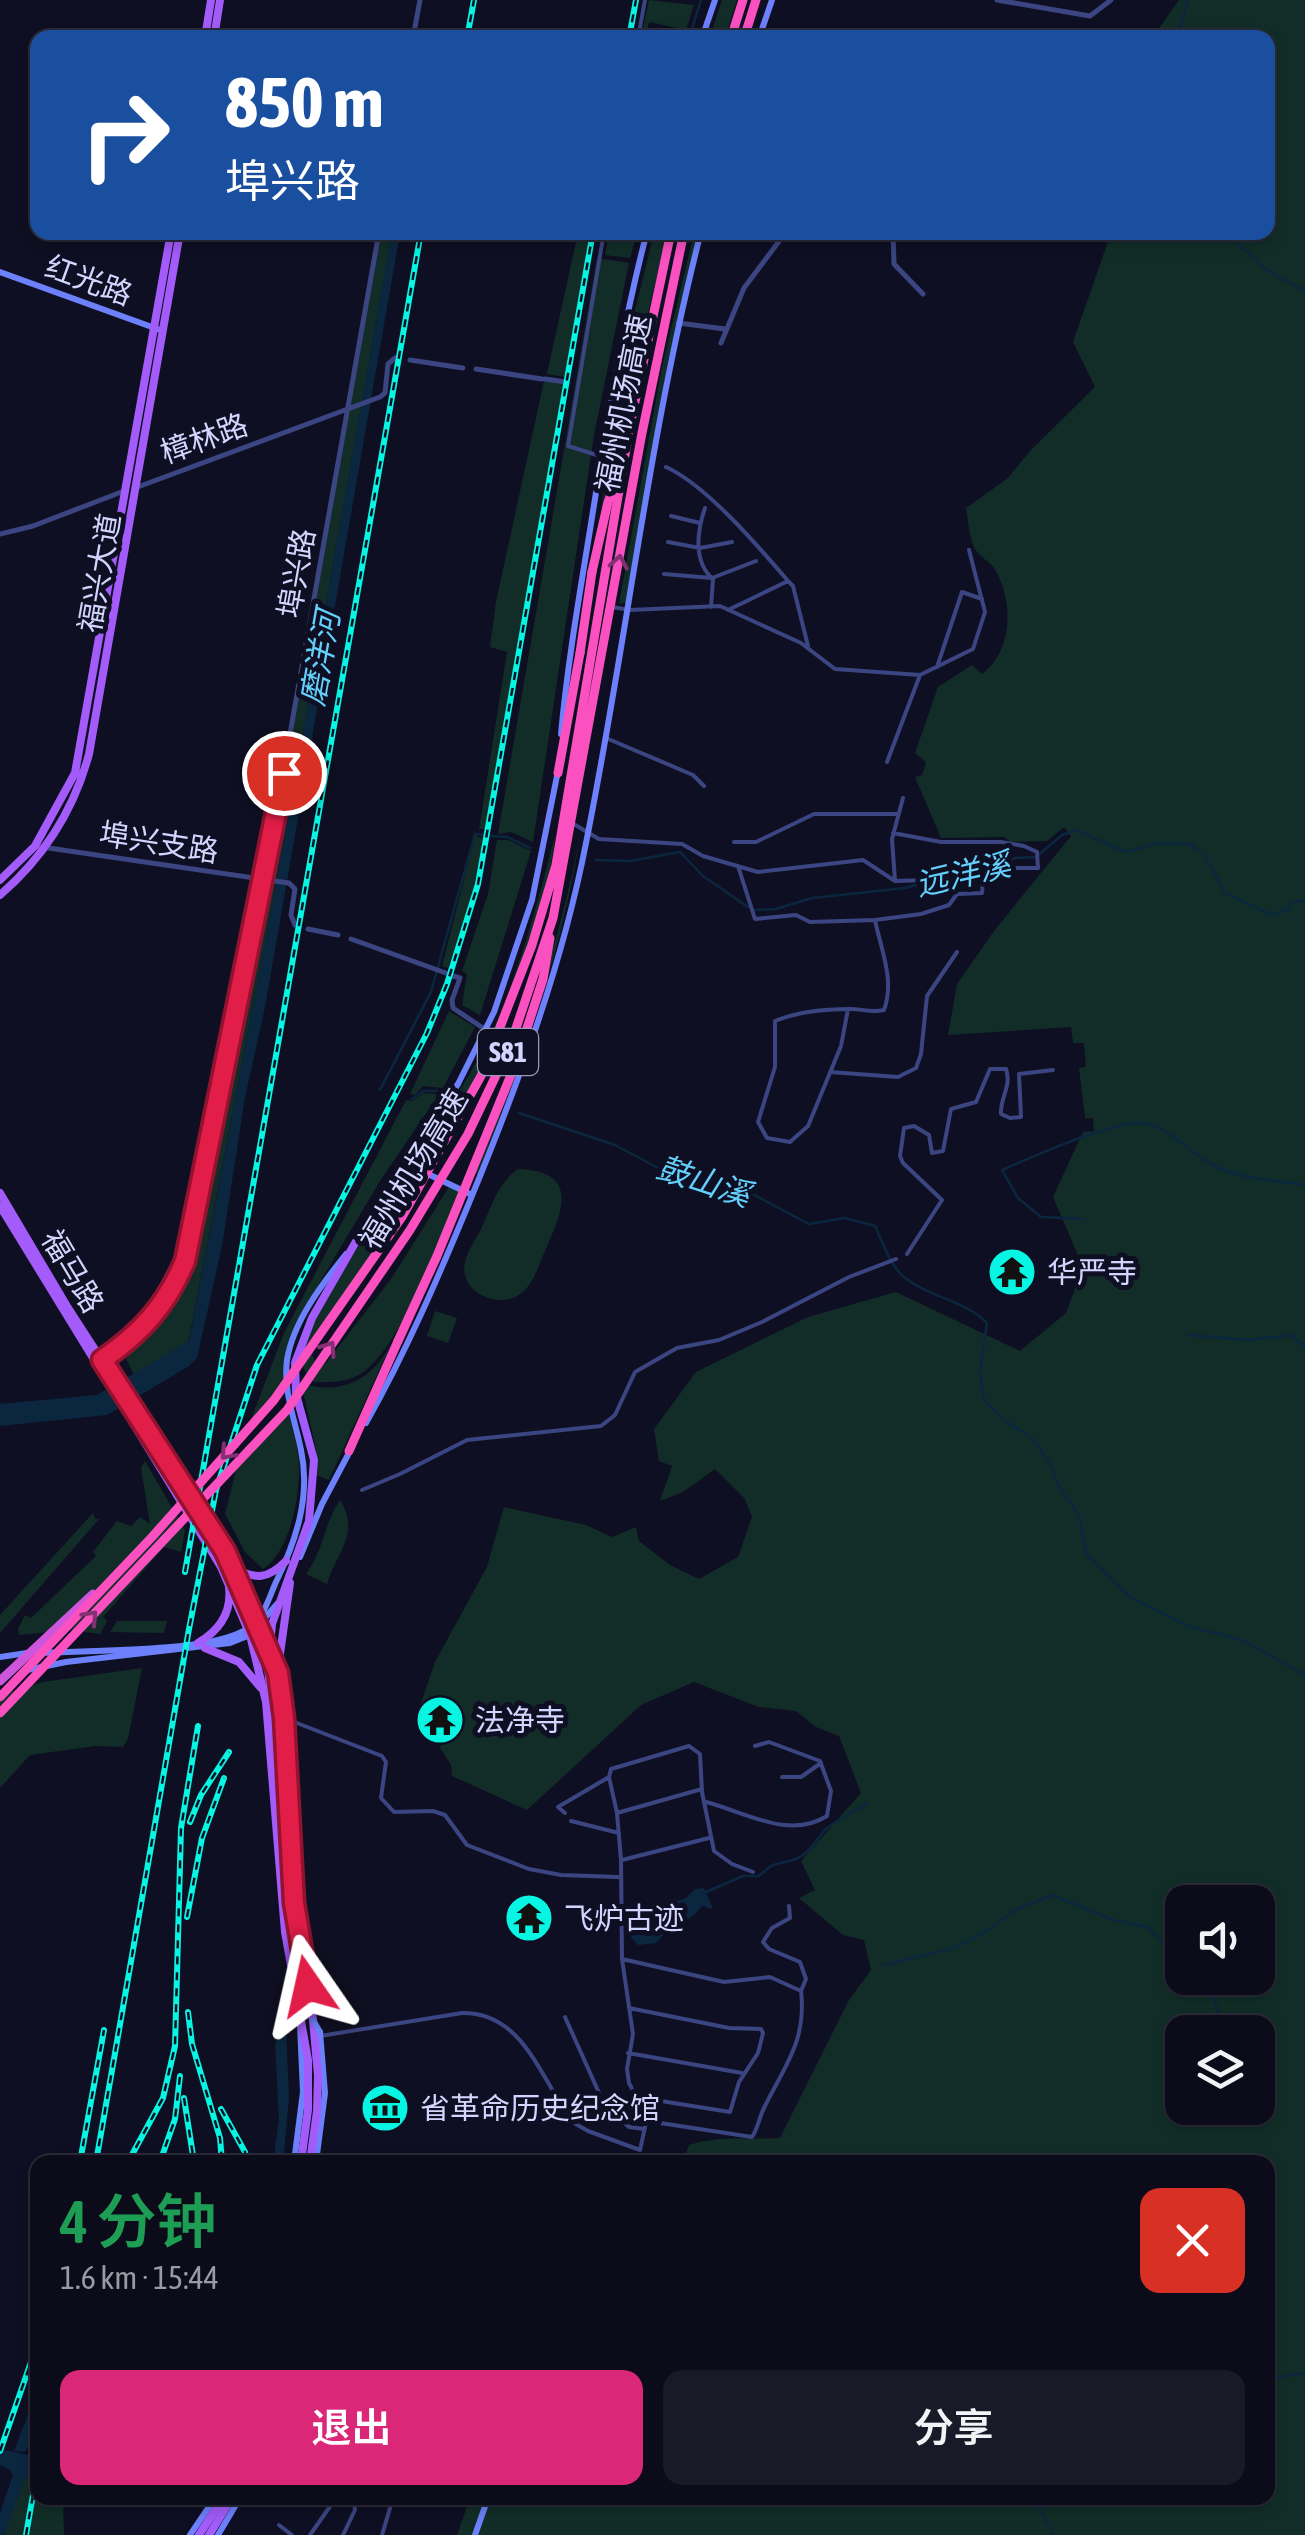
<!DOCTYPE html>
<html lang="zh">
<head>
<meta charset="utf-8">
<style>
  body { margin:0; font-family:"Asap Condensed","Noto Sans SC",sans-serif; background:#191927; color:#f1f3f6; height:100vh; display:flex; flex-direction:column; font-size:38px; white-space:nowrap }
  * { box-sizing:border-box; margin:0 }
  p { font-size:32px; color:#9a9ba2 }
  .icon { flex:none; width:55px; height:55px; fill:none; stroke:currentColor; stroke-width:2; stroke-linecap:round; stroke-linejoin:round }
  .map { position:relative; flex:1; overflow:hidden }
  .panel { position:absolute; left:30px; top:2155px; width:1245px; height:350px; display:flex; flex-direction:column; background:#0b0b1a; border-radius:20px; box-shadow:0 5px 15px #0003,0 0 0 2px #2b2b39 }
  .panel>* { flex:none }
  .hud { position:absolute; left:30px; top:30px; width:1245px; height:210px; border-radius:20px; box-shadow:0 5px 15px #0003,0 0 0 2px #2b2b39; background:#1a4fa0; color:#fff; overflow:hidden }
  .controls { position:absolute; left:1165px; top:1885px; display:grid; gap:20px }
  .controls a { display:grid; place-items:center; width:110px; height:110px; border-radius:20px; background:#0b0b1a; box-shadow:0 5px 15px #0003,0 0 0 2px #2b2b39; font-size:50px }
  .pin { position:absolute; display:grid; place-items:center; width:85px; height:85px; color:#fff; margin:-42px; border:5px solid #fff; border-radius:50%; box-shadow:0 2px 10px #0007 }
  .me { position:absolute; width:110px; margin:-55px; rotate:349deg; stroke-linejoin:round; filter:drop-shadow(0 0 8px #0008) }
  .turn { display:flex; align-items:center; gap:35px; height:210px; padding:0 30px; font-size:45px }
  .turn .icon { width:130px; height:130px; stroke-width:2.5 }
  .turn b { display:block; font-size:70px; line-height:85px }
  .round { display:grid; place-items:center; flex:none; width:105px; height:105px; border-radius:20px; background:#191927 }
  .summary { display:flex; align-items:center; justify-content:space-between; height:170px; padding:0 30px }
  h1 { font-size:60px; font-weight:600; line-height:75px; color:#1e9e55 }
  .primary-button { display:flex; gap:20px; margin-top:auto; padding:20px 30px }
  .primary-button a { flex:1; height:115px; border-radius:20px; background:#db2777; color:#fff; font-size:40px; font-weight:600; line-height:115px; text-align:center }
  .primary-button a+a { background:#191927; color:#f1f3f6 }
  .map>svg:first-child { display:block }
</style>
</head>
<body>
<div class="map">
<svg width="1305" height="2535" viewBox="0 0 1305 2535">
  <rect width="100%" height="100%" fill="#0f0f23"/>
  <path fill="#122d27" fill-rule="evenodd" d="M649,0L694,5L686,30L649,22L646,37H641Z
    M722,0H737L725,37H710Z
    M1179,0H1305V2535H457L470,2498H1268V2162H683L689,2145C721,2135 747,2140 780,2138L849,2000L871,1970L864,1940L843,1935L799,1898L815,1890L801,1861L861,1793L839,1736L816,1727L796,1711L759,1707L694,1682L641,1705L527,1810L452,1776L451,1765L440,1748L452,1714L420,1706L435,1662L487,1567L504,1507L586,1525L612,1537L636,1527L639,1541L670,1565L699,1579L738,1557L752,1517L745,1499L715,1469L683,1492L660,1501L672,1466L659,1461L654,1429L696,1372L808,1317L896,1292L1020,1351L1066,1313L1083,1267L1053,1197L1083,1132L1094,1131L1093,1118H1085L1079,1068L1086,1067L1084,1043H1073L1071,1027L948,1035L957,984L994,931L1071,836L1064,827L1047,841L1011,842L1004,837L941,838L915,777L922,775L926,762L915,753L938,687L972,665L982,674C1012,652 1014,604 996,571C991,562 979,557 974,547C969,536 968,520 966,508L1008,478L1030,451L1095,387L1073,342L1111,233L1268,232V38L1153,37ZM1182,1902H1258V1978H1182ZM1182,2032H1258V2108H1182Z
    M380,233H392L270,918L189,1339L185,1345L134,1375L126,1359C158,1314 184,1300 198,1242Z
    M578,233H591L566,377L547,374Z
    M609,233H637L630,258L605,255Z
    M654,233H667L600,515L631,327Z
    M694,233H699L667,366L628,602L619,604L662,367Z
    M597,258L629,263L594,435L533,842L511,832L498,834Z
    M544,381L565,384L485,829H479L507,652L490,647L496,602Z
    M555,835C552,876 538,915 525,954C499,1025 471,1091 435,1158L420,1152C446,1111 475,1070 495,1026C521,965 539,899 555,835Z
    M475,836L486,839L469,907L448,968L442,966Z
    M580,836C562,954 521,1065 478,1175L475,1173C519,1062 557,955 580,836Z
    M497,840H508L531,851L480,1015L462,1005L467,974L462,971L488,894Z
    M449,1011L475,1027L443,1088L423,1086L415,1095L410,1094Z
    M423,1093L439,1094L380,1181L301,1314L285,1382L250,1422L284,1333L406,1100L412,1101Z
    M518,1169C581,1171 562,1212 545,1251C539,1264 534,1282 523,1292C517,1297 510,1300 502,1300C481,1300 460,1285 465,1262C468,1250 477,1237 482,1227C492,1205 498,1183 518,1169Z
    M412,1171L425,1176L307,1346L315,1361L325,1364L391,1279L449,1187L459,1192C439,1239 404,1339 366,1370C350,1383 333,1382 314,1382C306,1373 301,1368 302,1355C304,1321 380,1216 402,1181Z
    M435,1311L457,1318L448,1343L427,1336Z
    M393,1340L329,1480L316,1475V1449L301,1383C342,1397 375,1378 393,1340Z
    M289,1414C293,1431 299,1450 299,1468C300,1498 289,1553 263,1569L245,1552L225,1514L237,1466Z
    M145,1461L185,1530L181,1552L164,1547L103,1617L107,1621L100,1634L71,1630L19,1635L18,1629L25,1615L31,1618L96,1556L93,1552L117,1521L131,1526L140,1517L150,1524L141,1468Z
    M340,1500C361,1534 336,1553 327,1584L306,1574C324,1550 324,1523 340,1500Z
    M93,1513L95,1519H99L0,1633V1615Z
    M117,1621H167L164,1633L110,1632Z
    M142,1668L128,1739L123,1747L95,1746L30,1755L0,1788V1695L43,1682Z
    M33,2473L37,2474L38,2498H63L64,2535H4L24,2479Z"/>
  <path fill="#0b273f" d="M392,233H400L265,1007L245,1097L222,1246L197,1358L189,1366L107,1415L0,1426V1404L97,1395L189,1341L270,918Z
    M704,1888L713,1909L702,1906C687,1926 673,1922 656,1943L638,1945L630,1936V1918L686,1898L695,1889Z
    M286,2027L289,2098L283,2162H273L279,2120L275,2044L278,2034Z
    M33,2401L37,2403C38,2417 32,2441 25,2452L14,2451Z
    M0,2449L38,2457L37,2474L24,2479L4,2535H0V2513L13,2475L10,2470L0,2465Z"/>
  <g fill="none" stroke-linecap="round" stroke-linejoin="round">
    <path stroke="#0b273f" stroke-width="2.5" d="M689,38L701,0
      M1177,38L1188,0
      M1224,232L1270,272L1305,291
      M491,836L507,837L530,848
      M596,860L630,861L680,852L703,876L748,907
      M755,910L776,909L812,898L905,888L1016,858L1036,857L1062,835L1076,830L1126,852L1159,843L1190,844L1203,853L1225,893L1273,915L1287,910L1293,901H1305
      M380,1090L431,992L475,834L484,835
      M412,1099L423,1091H437
      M519,1113L615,1145L677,1178L723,1182L741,1188L809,1224L845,1218L875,1226C882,1241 890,1265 903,1276C928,1298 964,1299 987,1323L980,1372L984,1400L1004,1420L1033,1439L1049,1462L1060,1488L1079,1515L1086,1553L1129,1596L1185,1625L1244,1641L1305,1675
      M1084,1219L1041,1217L1018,1198L1002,1170C1030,1158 1121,1116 1149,1124C1176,1132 1195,1159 1221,1169C1247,1179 1278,1181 1305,1185
      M1189,1335L1247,1340L1291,1335L1305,1347
      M706,1892L743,1876H759C777,1859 776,1866 796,1859C809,1854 816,1840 825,1830C836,1819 855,1813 867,1803
      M884,1965L954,1948L982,1934L1017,1909L1053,1895L1113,1920L1148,1927L1182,1963
      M1195,1978L1213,1997L1224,2029
      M1268,2375L1272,2378L1305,2373
      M1034,2498L1053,2535"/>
    <path stroke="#3b4581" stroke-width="4" d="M638,38L645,0
      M600,456L568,446L604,232
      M666,467C706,485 759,547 788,581
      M705,508C697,531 693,562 713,579L711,607
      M671,516L700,523
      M668,542L700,548L732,542
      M664,574L712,578L756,561
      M612,607L630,610L720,606L801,643L835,669L920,675
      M728,610L788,581L793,586L808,646
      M937,667L962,592L982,599
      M606,738L693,775L704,786
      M887,762L920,675L973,649L985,612L969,550
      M572,823L599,839L682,844L703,856L758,872L863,860L895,881L892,839L903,798
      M734,842H756L814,814H897
      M738,866L755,919L796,915L810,922L875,920L921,914L949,905L957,894L982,893L984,872L1005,868H1038L1037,852L1024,846L1001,842H941L893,833
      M895,881L928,880
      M848,1009L841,1046L808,1126L790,1142L767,1138L758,1122L775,1067V1021C799,1011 825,1009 850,1009C863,1009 872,1013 884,1010C895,980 881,950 875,920
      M830,1072L898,1077L916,1068L921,1054L927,996L957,952
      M907,1254L942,1200L903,1163L900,1156L904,1128L914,1126L929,1135L932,1153L943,1151L951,1109L976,1102L990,1069H1006C1012,1086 1000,1097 1001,1114L1010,1118L1021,1117L1019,1074L1053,1070
      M362,1490L400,1474L467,1440L601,1426L615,1415L635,1372L677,1348L719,1340L762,1322L849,1277L896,1259
      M284,1718L382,1756L386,1762L381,1798L394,1812L433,1811L445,1815L467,1845L529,1869L561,1875L618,1877
      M782,1777H801L821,1763
      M706,1802C745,1812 789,1840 827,1816L831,1791L820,1761L769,1742L755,1746
      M565,1813L558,1807L609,1777
      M617,1813L702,1789
      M571,1821L619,1833
      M622,1860L709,1838
      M622,1959L724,1982L770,1977L801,1991L806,1979L800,1962L769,1949L763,1942L772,1928L790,1918L789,1906
      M629,2008L729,2028L761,2029L763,2033L758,2053L739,2082L730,2112L636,2097
      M565,2017L604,2104L629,2127L644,2129
      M320,2036L462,2013C525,2012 541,2082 574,2123L588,2131L640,2150L647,2118L629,2083L627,2069L633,2034L622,1959L621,1860L617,1813L609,1777L611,1769L689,1746L700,1754L702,1792L714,1851L732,1864L753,1872
      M628,2053L742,2073
      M647,2121L752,2137C758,2128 759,2118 764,2108C784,2067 807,2041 801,1991
      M279,2525L292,2535
      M310,2535L336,2498
      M343,2535L355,2510L353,2498
      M382,2535L393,2498"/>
    <path stroke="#3b4581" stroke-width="5" d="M997,0L1090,16L1111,0
      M413,38L420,0
      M893,232L894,264L923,294
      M678,323L725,329
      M721,343L744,288L786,232
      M410,360L463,368
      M476,369L542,379
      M545,379L566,382
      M135,488L380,397L385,393L388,364L395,358
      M0,534L33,526L124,491
      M35,846L289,883L295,889L291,915L295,925
      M308,929L338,935
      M351,939L446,973
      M453,976L460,978L452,1000L453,1008L486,1030
      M97,1352L126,1332L142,1316L153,1303L176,1258L224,1026
      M102,1360L133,1338L160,1309L173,1287L189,1246L231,1028L263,886L379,232"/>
    <path stroke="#6c81fb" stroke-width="6" d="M702,38L715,0
      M759,38L772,0
      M0,272L163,331
      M561,734C568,657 582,581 594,505C609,413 623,322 647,232
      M407,1164L472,1195
      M356,1241L458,1084L494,1012L532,900L558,771
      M366,1423C406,1352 438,1278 469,1203C517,1087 562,967 586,843C627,640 649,433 701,232
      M300,1557L322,1504L350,1451
      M40,1653C89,1650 195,1652 237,1634C264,1623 266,1604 276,1582C296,1541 311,1496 301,1450C295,1419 283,1392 287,1360C293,1322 322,1284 346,1254
      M0,1657L27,1653
      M27,1670L66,1662L230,1643L250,1635L277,1604
      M294,2162L303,2092L300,2025
      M316,2162L325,2093L320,2032
      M190,2535L215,2498
      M218,2535L240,2498
      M475,2535L488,2498"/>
    <path stroke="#a35cfa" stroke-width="8" d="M205,38L211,0
      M214,38L220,0
      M0,880L35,846L75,773L171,232
      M0,895C44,857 74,810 89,754L180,232
      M0,1193L68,1308L225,1551L278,1673L284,1718L294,1903L313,2020L318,2076L317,2111L310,2162
      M0,1206L221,1567L250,1635L266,1702L285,1932L308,2060V2110L301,2162
      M309,1521L314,1460L296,1394L295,1363L312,1318L358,1238
      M234,1568C256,1580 268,1579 286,1561
      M198,1643C220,1630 232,1612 229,1587
      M205,1648L239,1662L261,1688
      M278,1668L290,1583
      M277,1755L280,1840
      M199,2535L223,2498
      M209,2535L232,2498"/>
    <path stroke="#fa50c0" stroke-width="9" d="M731,38L743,0
      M744,38L756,0
      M592,572L608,502L620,470
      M558,773L580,653
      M515,1065L543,979L550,938
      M349,1451L398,1341"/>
    <g stroke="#07f5e3" stroke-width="6">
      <path id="rail" d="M467,38L474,0
        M629,38L636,0
        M185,1572L421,232
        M190,1822L201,1795L229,1752
        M187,1917L202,1838L224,1778
        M188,2012L192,2044L220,2138L222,2162
        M184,2098L194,2162
        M221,2109L245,2152L247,2162
        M80,2162L104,2030
        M96,2162L189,1629L216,1490L257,1365L427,1033L447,984L478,884L593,232
        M128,2162L163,2098L175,2046L181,1828L198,1726
        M160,2162L175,2119L180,2076
        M0,2451L38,2342
        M26,2535L38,2466"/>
    </g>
    <use href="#rail" stroke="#0f0f23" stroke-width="2.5" stroke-dasharray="8" stroke-linecap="butt"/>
    <path stroke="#6c81fb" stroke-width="6" d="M313,2020L320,2032"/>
    <path stroke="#a35cfa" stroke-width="8" d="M277,1755L268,1668L272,1624L309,1521"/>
    <path stroke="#ce56dd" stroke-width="9" d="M0,1681L93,1594"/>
    <path stroke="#fa50c0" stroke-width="9" d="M580,653L592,572
      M398,1341L437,1256L515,1065
      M0,1697L152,1537L274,1400L402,1217L481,1076L532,945L556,865L630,425L671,232
      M0,1713L287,1410L410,1230L468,1134L510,1046L553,918L642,433L684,232"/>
  </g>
  <defs><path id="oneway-chevron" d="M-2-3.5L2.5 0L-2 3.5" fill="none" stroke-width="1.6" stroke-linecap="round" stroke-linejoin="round" transform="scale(2.5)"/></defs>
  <g stroke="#843072">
    <use href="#oneway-chevron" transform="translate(619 562) rotate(-80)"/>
    <use href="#oneway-chevron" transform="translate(329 1348) rotate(-56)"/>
    <use href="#oneway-chevron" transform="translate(227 1453) rotate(132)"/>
    <use href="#oneway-chevron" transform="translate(91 1617) rotate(-47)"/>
  </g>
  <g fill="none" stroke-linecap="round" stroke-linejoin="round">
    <g stroke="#92132f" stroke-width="25">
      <path id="route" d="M284,773L185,1261C166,1306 141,1333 102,1360L225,1551L278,1673L284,1718L294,1903L308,1986"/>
    </g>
    <use href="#route" stroke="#e11d48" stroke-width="18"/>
  </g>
  <defs>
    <g id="temple-disc" transform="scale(2.5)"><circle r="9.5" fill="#07f5e3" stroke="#0f0f23"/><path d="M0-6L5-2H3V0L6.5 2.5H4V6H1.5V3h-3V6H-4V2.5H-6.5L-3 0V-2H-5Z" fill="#111"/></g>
    <g id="museum-disc" transform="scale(2.5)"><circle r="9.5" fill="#07f5e3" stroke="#0f0f23"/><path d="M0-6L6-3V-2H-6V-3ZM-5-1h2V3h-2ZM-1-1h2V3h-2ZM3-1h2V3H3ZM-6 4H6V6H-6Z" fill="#111"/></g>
  </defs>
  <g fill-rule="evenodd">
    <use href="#temple-disc" x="1012" y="1272"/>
    <use href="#temple-disc" x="440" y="1720"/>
    <use href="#temple-disc" x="529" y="1918"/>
    <use href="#museum-disc" x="385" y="2108"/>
  </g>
  <g text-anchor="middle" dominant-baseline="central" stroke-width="10" stroke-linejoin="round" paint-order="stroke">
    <rect fill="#0f0f23" stroke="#989abc" stroke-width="2.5" x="478" y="1029" width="60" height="46" rx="8"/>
    <g font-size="28" font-weight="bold" fill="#d2d5fe">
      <text x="508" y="1052">S81</text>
    </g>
    <g font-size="30" fill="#d2d5fe" stroke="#0f0f23">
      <text transform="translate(89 280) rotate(20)">红光路</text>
      <text transform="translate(623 403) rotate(-79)">福州机场高速</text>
      <text transform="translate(204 438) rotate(-20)">樟林路</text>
      <text transform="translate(99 573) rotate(-80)">福兴大道</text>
      <text transform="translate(296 573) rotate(-80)">埠兴路</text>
      <text transform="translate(159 842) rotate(9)">埠兴支路</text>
      <text transform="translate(413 1169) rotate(-59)">福州机场高速</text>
      <text transform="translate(73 1271) rotate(59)">福马路</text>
    </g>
    <g font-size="30" fill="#d2d5fe" stroke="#0f0f23" text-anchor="start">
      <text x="1047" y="1272">华严寺</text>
      <text x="475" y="1720">法净寺</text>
      <text x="564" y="1918">飞炉古迹</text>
      <text x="420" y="2108">省革命历史纪念馆</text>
    </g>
    <g font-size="32" font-style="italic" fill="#63cffb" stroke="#0f0f23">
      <text transform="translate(320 658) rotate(-80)">磨洋河</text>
      <text transform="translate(963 874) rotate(-13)">远洋溪</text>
      <text transform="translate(704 1181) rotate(18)">鼓山溪</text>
    </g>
  </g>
</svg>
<div class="controls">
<a><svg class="icon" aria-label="sound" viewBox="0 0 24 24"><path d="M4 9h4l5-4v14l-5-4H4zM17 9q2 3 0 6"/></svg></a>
<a><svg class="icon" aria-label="layers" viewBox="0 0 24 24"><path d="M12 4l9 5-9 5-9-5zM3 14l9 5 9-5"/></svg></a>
</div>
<div class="pin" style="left:284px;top:773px;background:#d93025"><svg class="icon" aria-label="arrive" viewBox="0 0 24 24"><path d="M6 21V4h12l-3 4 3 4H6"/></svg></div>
<svg class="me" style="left:308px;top:1986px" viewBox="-20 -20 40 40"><path d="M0-17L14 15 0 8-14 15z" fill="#e11d48" stroke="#fff" stroke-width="4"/></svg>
<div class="hud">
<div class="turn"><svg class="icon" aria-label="right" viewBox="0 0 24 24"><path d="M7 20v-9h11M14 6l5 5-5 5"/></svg><div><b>850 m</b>埠兴路</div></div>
</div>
<section class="panel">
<div class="summary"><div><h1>4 分钟</h1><p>1.6 km · 15:44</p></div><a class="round" style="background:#d93025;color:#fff"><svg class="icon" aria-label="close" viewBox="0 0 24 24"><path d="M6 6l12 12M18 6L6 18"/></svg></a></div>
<div class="primary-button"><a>退出</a><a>分享</a></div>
</section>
</div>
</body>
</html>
